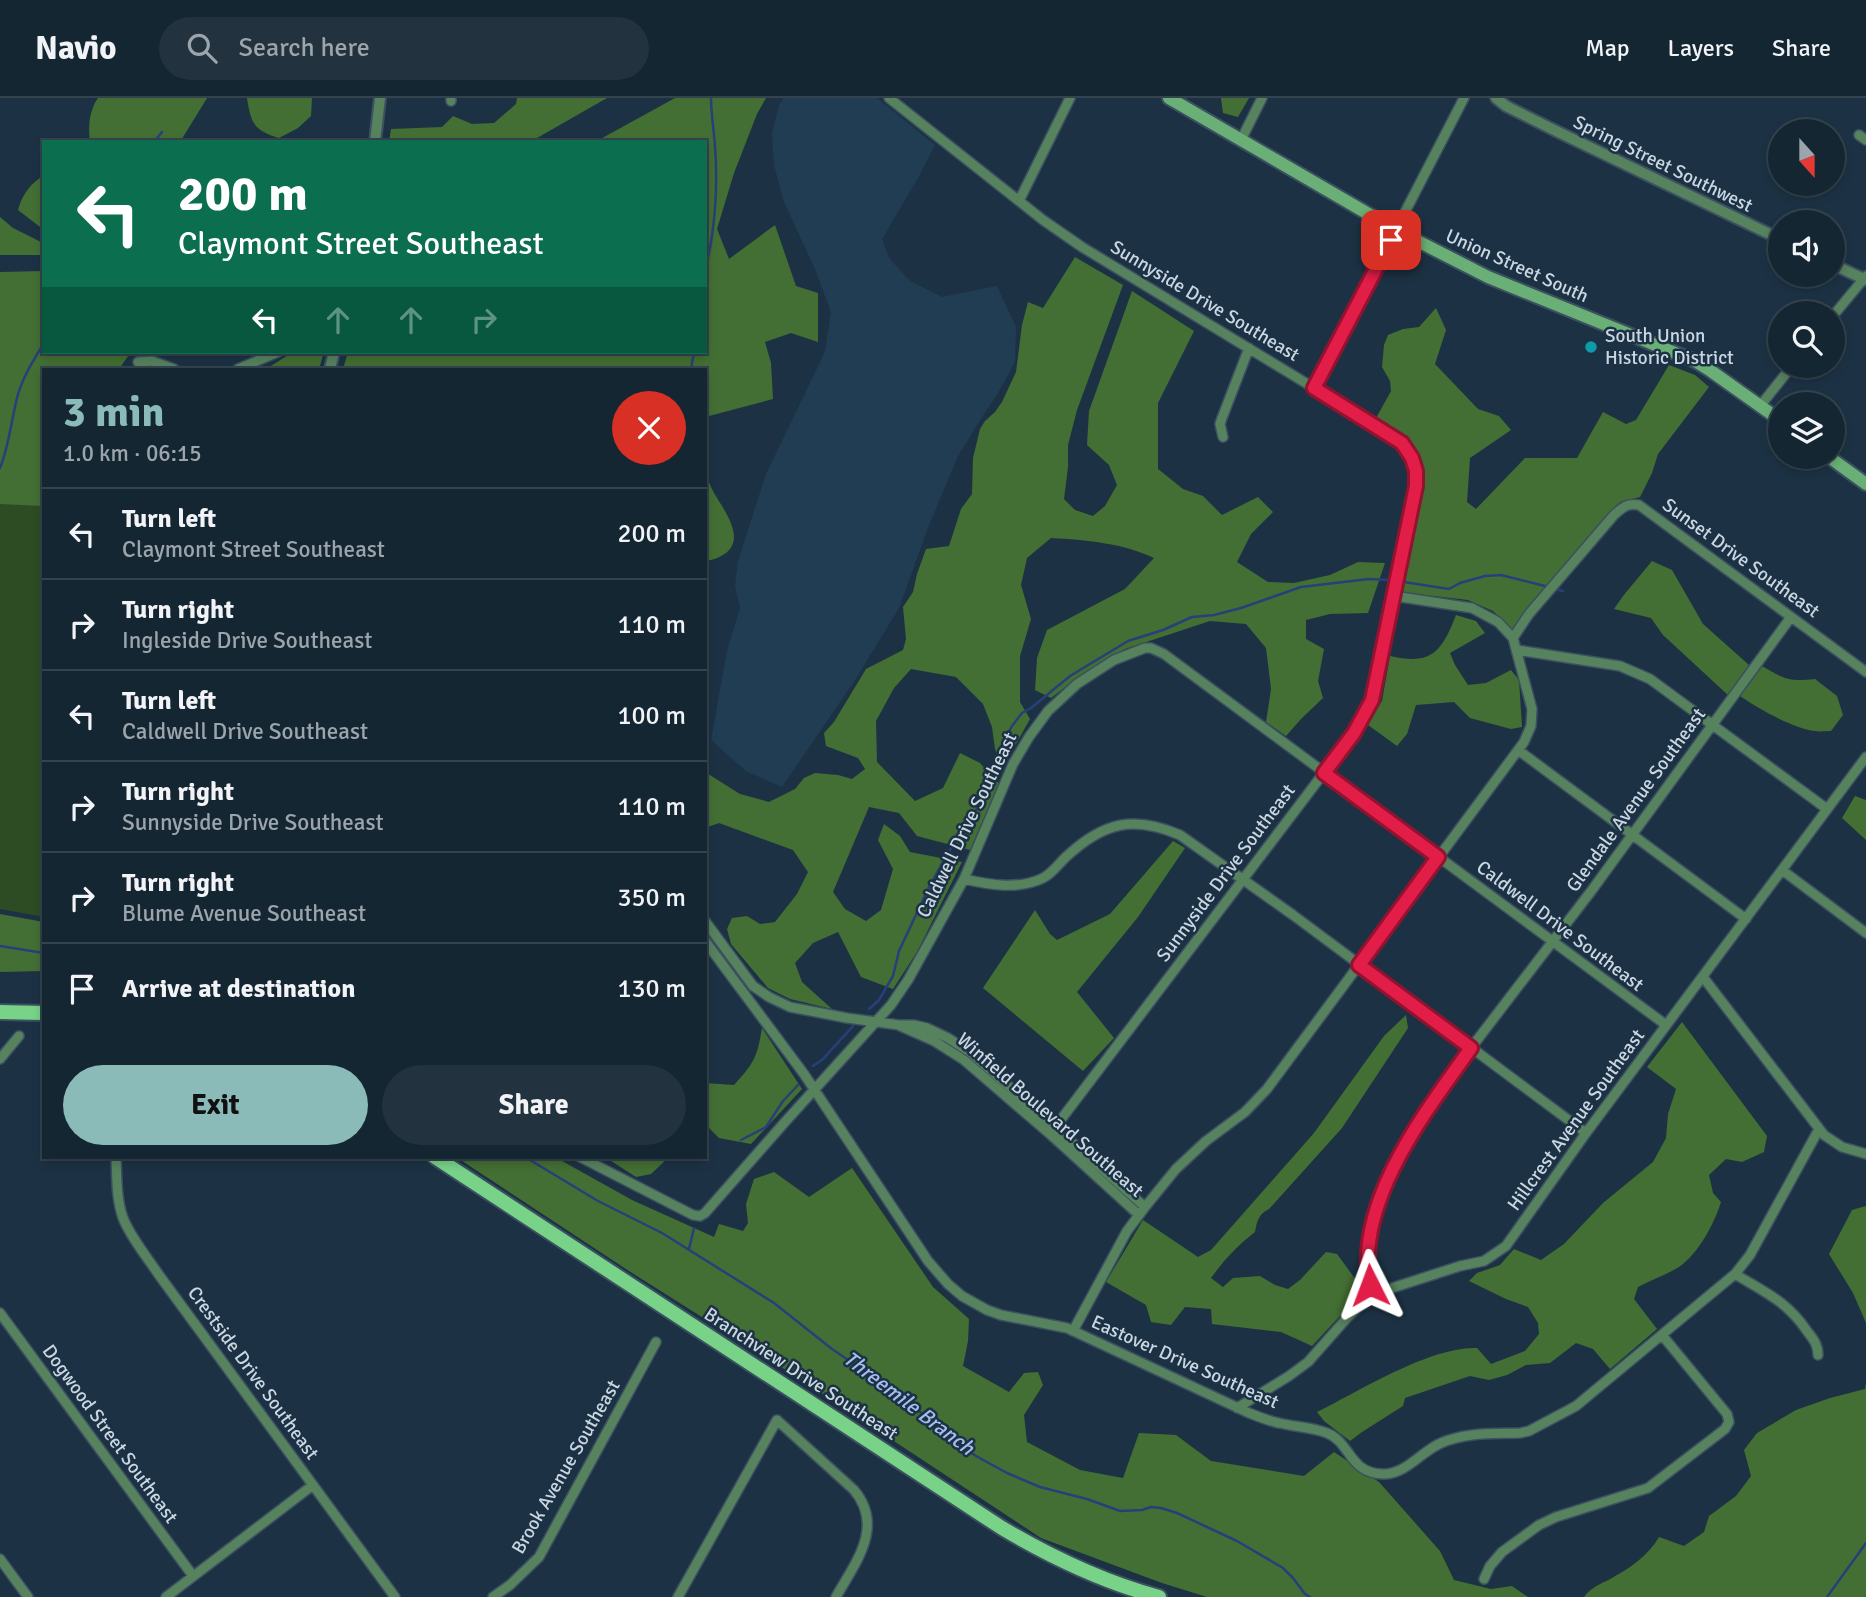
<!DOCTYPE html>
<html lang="en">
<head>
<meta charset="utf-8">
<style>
  body { margin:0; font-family:Signika,sans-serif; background:#22323f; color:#f1f3f6; height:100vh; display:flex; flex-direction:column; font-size:26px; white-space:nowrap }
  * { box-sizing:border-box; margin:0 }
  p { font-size:23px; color:#9da5ac }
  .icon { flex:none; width:38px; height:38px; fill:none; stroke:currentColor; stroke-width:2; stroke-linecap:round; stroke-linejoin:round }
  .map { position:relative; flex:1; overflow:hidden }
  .drawer { position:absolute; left:42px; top:270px; width:665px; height:791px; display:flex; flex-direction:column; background:#152633; border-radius:0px; box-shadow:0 4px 10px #0003,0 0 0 2px #34434e }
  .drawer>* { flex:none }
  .banner { position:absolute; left:42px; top:42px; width:665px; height:214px; border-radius:0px; box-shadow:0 4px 10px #0003,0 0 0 2px #34434e; background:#0b6e4f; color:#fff; overflow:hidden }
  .needle { width:46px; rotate:159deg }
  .fabs { position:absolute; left:1768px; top:21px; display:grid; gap:14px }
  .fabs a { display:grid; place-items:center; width:77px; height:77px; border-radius:50%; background:#152633; box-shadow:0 4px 10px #0003,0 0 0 2px #34434e; font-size:35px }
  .pin { position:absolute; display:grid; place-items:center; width:60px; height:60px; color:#fff; margin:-30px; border-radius:14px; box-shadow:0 4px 10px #0006 }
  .me { position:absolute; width:77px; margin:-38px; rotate:357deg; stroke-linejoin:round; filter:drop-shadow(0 0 5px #0008) }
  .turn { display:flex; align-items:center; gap:24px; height:147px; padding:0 21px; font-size:32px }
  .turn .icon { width:91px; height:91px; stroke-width:2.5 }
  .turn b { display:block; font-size:49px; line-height:60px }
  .lanes { display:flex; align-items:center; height:66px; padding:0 21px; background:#0003; justify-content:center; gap:35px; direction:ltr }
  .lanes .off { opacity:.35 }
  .round { display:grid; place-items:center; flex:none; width:74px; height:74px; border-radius:37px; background:#22323f }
  .head { display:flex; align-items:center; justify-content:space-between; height:119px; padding:0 21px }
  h1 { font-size:42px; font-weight:700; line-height:52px; color:#8bbbb9 }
  .action { display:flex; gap:14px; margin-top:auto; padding:14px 21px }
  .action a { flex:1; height:80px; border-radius:42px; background:#8bbbb9; color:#111; font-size:28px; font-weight:700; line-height:80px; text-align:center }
  .action a+a { background:#22323f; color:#f1f3f6 }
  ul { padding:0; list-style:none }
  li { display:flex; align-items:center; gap:21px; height:91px; padding:0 21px; border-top:2px solid #34434e }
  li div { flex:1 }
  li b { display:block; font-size:26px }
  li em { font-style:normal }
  header { display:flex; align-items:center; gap:42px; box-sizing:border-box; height:98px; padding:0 35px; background:#152633; border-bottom:2px solid #34434e }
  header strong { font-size:33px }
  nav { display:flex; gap:38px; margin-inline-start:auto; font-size:24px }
  .search { width:490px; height:63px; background:#22323f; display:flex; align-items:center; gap:18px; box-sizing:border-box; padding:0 24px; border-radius:38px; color:#9da5ac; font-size:26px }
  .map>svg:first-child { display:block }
</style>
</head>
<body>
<header>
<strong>Navio</strong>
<div class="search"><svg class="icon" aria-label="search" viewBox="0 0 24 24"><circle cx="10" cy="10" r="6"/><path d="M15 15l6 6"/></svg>Search here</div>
<nav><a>Map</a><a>Layers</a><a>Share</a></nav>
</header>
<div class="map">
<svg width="1866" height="1499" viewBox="0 0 1866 1499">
  <rect width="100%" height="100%" fill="#1c3244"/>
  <path fill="#213d54" d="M784,0H877L935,47L918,80L882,141L889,160L910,183L942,199L997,188L1016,229L1015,264L998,295L984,316L958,358L929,427L899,510L855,582L782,689L746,673L711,642L727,553L740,510L735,489L738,463L766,376L825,254L831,214L815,171L784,104L774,67L772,36L779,7Z"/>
  <path fill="#2d4c23" d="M44,378V819L0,811V381Z"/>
  <path fill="#436f34" d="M98,0H207L180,44H90C88,29 89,13 98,0Z
    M247,0H312L311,18L298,30L279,40C254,32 251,26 247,0Z
    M517,0H607L530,44H389L391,31L442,29L453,18L472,26L494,25L516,6Z
    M675,0H766L757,16L734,75L717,131L729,161L775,127L796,188L818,195V244L791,235L765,244L771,265L773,301L709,318L705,324V271H343L348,254H705V44H595Z
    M1221,0H1249L1238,19L1223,15Z
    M44,77V132L18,112C22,97 30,86 44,77Z
    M0,119L13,130L41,144L44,149V157H0Z
    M1075,159L1123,187L1077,312L1068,347V369L1064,401L1075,412L1093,418L1105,408L1117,387L1109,367L1087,347L1089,313L1132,193L1194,233L1158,305V371L1183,391L1203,398L1222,417L1258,399L1273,414L1251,436L1237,464L1268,484L1294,485L1330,477L1358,464L1385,465L1368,515L1330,516L1306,522V541L1324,551L1318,583L1323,600L1301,621L1286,638L1266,624L1271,591L1266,550L1246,526L1210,523L1125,551L1077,580L1051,600L1035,592L1037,560L1047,532L1125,491L1154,460C1122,445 1086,442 1051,440L1027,460L1021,487L1031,521L1020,558V604L1030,621L1003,669L995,651L992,629L983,606L956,579L911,571L894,590L876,623L877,664L915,703L943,690L960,655L980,665L999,686L970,752L917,738L899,715L869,709L833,794L845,811L866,823L881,812L893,771L878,742L884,726L900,738L910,754L962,764L917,854L893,891L861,879L838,834L813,845L795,865L802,884L832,911L790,901L768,890L731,846L727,831L732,820L747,818L760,826L775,824L797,796L808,774L793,752L719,725L705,730V674L740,696L769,704L795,691L804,680L815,675L838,677L852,681L865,671L858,660L826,648L824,635L834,624L866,571L903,552L906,541L903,509L913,494L917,476L926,451L949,448L961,411L972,396L973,360L980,331L985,323L995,314L1002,304L1016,274L1022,227L1028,204L1043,210Z
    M44,173V254H131L119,271H44V408L0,406V174Z
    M1436,210L1446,232L1435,266L1478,311L1499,318L1511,332L1470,360L1467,404L1476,411L1525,360H1577L1603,314L1626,326L1636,322L1669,267L1695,277L1709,289L1658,356L1652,375L1640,399L1620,404L1512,531L1493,513L1468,502L1399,494L1420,382L1414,349L1403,339L1375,322L1391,293L1390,283L1382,269L1384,247L1388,237L1403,231L1419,229Z
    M293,254H324L319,271H266Z
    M705,374C708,381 710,388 714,395C723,411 746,439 726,455C718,460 714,462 705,463Z
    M1652,463L1672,472L1703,526L1749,567L1729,598L1663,537L1651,520L1614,511L1623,498Z
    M1456,517L1476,523L1485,535L1450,555L1455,567L1468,587L1486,585L1511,572L1519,582L1522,629L1511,631L1470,620L1454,604L1416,607L1407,636L1397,648L1368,627L1382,603L1390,558C1432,568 1442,553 1456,517Z
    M1762,568C1784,581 1789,584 1815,581L1837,598L1843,617L1831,633C1826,633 1820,634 1815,633C1794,631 1757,610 1740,598Z
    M1855,698L1866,702V742L1842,720Z
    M1173,743L1185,750L1138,819L1077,894L1114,940L1083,973L983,890L1035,812L1050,836L1057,842L1110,816Z
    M0,816L44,824V873L0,874Z
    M1406,917L1408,930L1342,1030L1269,1111C1259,1116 1257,1122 1255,1134C1237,1148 1224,1162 1211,1180L1223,1189L1233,1180L1260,1178L1275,1187L1288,1191L1300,1182L1326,1154L1337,1156L1359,1186L1351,1206L1312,1248L1281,1234L1212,1226L1211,1211L1185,1209L1171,1227L1151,1224L1146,1207L1106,1184L1143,1122L1198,1159L1211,1152L1314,1035L1384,938Z
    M1682,924L1767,1038L1764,1054L1742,1064L1726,1061L1709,1077L1713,1095L1721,1104C1714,1126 1699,1155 1679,1169C1666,1177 1651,1182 1638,1189L1634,1201L1657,1231L1610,1271L1593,1251L1576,1245L1550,1265L1526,1267L1507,1277L1489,1282L1470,1278L1405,1300L1403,1308L1362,1334L1350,1343L1324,1323L1317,1314C1359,1293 1431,1248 1477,1250L1491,1266L1525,1253L1539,1236L1538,1225L1528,1209L1506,1201L1469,1183L1477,1175L1500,1167L1514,1151L1541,1162L1564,1146L1603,1105L1653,1064L1666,1040L1668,1016L1676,991L1647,969Z
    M762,930L802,991L751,1046L719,1040L705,1026V985L734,987C754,965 757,960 762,930Z
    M456,1059H555L632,1102L714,1139L719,1126L743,1133L748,1125L746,1106L754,1081L774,1074L809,1099L852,1070L933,1189L969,1221L968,1243L963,1268L1009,1294L1024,1275L1038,1274L1043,1287L1024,1317L1027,1344L1080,1372L1123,1380L1139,1335L1176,1337L1211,1363L1304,1378L1334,1354L1379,1384L1440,1453L1454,1482L1491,1491L1512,1488L1528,1499H1207L1162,1485L1041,1440L792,1276L629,1173Z
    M610,1059H669L651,1076L636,1079L608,1061Z
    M1866,1108V1225L1853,1195L1829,1156L1852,1112Z
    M1866,1285V1499H1584C1591,1489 1601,1486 1612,1480C1630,1470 1649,1457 1659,1439L1684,1448L1704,1434L1709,1418L1736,1398L1751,1378L1744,1352L1757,1335L1796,1312L1830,1300L1865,1291Z"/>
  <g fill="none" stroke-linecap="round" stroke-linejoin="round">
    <path stroke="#284079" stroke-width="2.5" d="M154,44L162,34
      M705,173C715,135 718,88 715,49C714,32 711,16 711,0
      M691,271L694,254
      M0,370C9,348 11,324 17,300C22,280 33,263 44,245
      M1404,484L1449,491L1460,485L1485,478L1501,477L1545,488
      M1559,492L1563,493
      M0,848L44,855
      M869,911L879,902L893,878L899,853L930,787L948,755L974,717L992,677L991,675L999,652L1012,628L1022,615L1031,610L1070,578L1128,543L1163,532L1192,519L1214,517L1241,510L1301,489L1369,481L1390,482
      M813,968L823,961L853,928
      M741,1042L766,1029L783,1003L798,987
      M525,1059L598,1103L662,1135L774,1205L832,1251L906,1301L947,1339L976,1358L1007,1375L1040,1389L1087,1401L1120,1413L1142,1412L1151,1409L1161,1410L1177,1415L1237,1443L1283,1470L1293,1480L1305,1496L1310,1499
      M689,1151L694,1130
      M1827,1499L1866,1445"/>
    <g stroke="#3b5061" stroke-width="12">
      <path id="minor" d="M889,0L1043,122L1082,149L1393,338C1412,352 1415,365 1416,388L1372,602L1354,635L1050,1036
        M451,3V0
        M1859,37L1866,42
        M1241,42L1262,0
        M1019,103L1070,0
        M1832,219L1866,178
        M138,264L152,263L174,271
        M238,271L278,254
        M1314,290L1464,0
        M1760,308L1792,268
        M1223,339L1220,326L1222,320L1249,250
        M1394,498L1472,510L1498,524L1513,540
        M1517,552L1620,568L1650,581L1827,711
        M1518,652L1746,821
        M1782,772L1866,835
        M964,781C990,787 1019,792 1043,780C1053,775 1059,765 1067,758C1104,724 1134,717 1180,737L1293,817L1586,1035
        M705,823L753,888L769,899L790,909L847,920L899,927H914L927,930L948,940L970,954L1145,1109
        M705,843L804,976L928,1163L948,1186L962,1198L987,1212L1001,1217L1067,1230L1249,1315C1259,1319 1269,1323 1279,1325C1295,1329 1312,1329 1327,1335C1351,1344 1349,1377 1385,1376C1407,1375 1422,1353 1441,1345C1466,1334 1493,1336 1520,1335L1529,1333L1576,1308L1735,1176L1750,1157L1819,1031
        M1703,879L1824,1037L1842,1049L1866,1056
        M900,928L934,943L964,962L1050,1036L1139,1117
        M0,961L19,938
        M116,1059C117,1079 116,1100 123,1120C131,1140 147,1159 159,1177L395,1499
        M580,1059L693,1117L700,1118L705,1115L785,1024L891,907L908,882L964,781L1013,666L1029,639L1048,613L1077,586L1114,562L1145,550H1151L1164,556L1666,927
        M1735,1176C1764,1194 1787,1203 1807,1233C1813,1241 1818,1246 1818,1257
        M1372,1200L1367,1171L1366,1159L1372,1129L1380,1103L1397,1063L1406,1045L1471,950L1592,792L1791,519
        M0,1215L193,1478
        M1073,1233L1127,1133L1145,1109L1176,1071L1206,1043L1245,1014L1267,991L1524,644L1531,628L1532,611L1513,540L1529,516L1614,417C1623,409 1627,405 1639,407L1866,574
        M1237,1310L1289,1278L1308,1264L1346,1221L1361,1206L1372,1200L1392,1190L1460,1168L1484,1163L1506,1148L1586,1035L1866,659
        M0,1461L28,1499
        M1484,1481L1490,1468L1502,1454L1539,1427L1556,1419L1648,1390L1725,1331L1729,1324L1727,1316L1662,1237
        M166,1499L313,1387
        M493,1499L510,1487L539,1459L656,1244
        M678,1499L777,1322L854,1392C885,1429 855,1465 836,1499"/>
    </g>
    <g stroke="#3b5061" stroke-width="14">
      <path id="tertiary" d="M1496,0L1506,8L1552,31L1780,141
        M375,44L380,0
        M1832,166L1866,182
        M330,271L334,254"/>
    </g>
    <g stroke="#3b5061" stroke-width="16">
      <path id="secondary" d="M1169,0L1396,132L1488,179L1695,263L1711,273L1780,322
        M1829,359L1866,386"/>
    </g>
    <g stroke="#3b5061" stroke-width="18">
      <path id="primary" d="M0,914L44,915
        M435,1059L1002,1430C1051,1459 1103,1484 1159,1499"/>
    </g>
    <use href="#minor" stroke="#57825e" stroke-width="9"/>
    <use href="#tertiary" stroke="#57825e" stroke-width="10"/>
    <use href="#secondary" stroke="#6ab076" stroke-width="12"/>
    <use href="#primary" stroke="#78d389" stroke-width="14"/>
  </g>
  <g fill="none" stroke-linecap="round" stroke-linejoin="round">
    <g stroke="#92132f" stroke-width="18">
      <path id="route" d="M1370,1187C1354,1105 1426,1013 1471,950L1359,867L1438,759L1324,675L1354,635L1372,602L1416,388V373L1412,360L1402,345L1314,290L1391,142"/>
    </g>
    <use href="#route" stroke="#e11d48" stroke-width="12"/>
  </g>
  <circle fill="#0f9aa8" stroke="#1c3244" stroke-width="2.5" cx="1591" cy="249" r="7"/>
  <g text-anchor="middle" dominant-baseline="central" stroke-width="5" stroke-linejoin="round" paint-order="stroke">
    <g font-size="19" fill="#cad7e3" stroke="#1c3244">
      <text transform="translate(1663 66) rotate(26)">Spring Street Southwest</text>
      <text transform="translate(1517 168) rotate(24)">Union Street South</text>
      <text transform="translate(1205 203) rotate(31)">Sunnyside Drive Southeast</text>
      <text transform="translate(1741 460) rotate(36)">Sunset Drive Southeast</text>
      <text transform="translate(1636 702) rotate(-54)">Glendale Avenue Southeast</text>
      <text transform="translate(967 727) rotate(-64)">Caldwell Drive Southeast</text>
      <text transform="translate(1226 775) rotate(-53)">Sunnyside Drive Southeast</text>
      <text transform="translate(1560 828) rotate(37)">Caldwell Drive Southeast</text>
      <text transform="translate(1050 1017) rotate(41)">Winfield Boulevard Southeast</text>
      <text transform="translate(1576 1022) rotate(-54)">Hillcrest Avenue Southeast</text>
      <text transform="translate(1185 1264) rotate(24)">Eastover Drive Southeast</text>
      <text transform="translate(253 1275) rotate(54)">Crestside Drive Southeast</text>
      <text transform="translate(801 1276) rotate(33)">Branchview Drive Southeast</text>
      <text transform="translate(110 1336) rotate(54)">Dogwood Street Southeast</text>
      <text transform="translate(566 1369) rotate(-60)">Brook Avenue Southeast</text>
    </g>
    <g font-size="19" fill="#cad7e3" stroke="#1c3244" text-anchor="start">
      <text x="1605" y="238">South Union<tspan x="1605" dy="22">Historic District</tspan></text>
    </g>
    <g font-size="21" font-style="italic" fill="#a5bef2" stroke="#1c3244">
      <text transform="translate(909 1305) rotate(37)">Threemile Branch</text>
    </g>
  </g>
</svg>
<div class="fabs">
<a><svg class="needle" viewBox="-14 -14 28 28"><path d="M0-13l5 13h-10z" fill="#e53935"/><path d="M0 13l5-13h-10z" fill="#9da5ac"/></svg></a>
<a><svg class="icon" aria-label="sound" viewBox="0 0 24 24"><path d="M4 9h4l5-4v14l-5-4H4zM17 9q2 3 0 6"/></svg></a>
<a><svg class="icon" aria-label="search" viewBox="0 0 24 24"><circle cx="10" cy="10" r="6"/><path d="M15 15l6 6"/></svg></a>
<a><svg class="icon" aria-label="layers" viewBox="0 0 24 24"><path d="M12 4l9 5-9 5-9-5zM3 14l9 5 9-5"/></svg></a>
</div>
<div class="pin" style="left:1391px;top:142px;background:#d93025"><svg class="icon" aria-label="arrive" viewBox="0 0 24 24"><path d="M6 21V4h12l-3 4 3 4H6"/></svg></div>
<svg class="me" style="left:1370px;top:1187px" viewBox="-20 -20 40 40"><path d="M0-17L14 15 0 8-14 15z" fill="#e11d48" stroke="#fff" stroke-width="4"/></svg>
<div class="banner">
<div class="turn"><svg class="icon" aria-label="left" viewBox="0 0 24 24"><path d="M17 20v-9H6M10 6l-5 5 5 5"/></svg><div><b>200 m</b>Claymont Street Southeast</div></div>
<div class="lanes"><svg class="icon" aria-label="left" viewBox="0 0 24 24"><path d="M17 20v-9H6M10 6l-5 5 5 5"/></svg><svg class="icon off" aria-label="ahead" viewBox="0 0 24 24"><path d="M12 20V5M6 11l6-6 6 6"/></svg><svg class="icon off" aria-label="ahead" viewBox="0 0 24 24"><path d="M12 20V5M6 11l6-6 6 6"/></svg><svg class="icon off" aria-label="right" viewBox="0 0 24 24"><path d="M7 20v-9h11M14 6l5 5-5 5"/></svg></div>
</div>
<section class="drawer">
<div class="head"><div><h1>3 min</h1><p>1.0 km · 06:15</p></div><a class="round" style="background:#d93025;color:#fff"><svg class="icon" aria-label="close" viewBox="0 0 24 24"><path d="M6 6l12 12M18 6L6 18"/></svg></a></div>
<ul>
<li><svg class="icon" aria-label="left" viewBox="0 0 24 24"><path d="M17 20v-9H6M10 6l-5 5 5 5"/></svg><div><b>Turn left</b><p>Claymont Street Southeast</p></div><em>200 m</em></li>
<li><svg class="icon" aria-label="right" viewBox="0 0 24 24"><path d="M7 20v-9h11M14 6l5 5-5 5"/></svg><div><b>Turn right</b><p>Ingleside Drive Southeast</p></div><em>110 m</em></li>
<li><svg class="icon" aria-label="left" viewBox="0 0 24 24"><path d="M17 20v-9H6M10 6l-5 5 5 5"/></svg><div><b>Turn left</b><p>Caldwell Drive Southeast</p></div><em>100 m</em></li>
<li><svg class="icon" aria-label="right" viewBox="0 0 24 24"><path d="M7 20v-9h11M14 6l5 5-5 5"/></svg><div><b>Turn right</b><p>Sunnyside Drive Southeast</p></div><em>110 m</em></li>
<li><svg class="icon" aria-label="right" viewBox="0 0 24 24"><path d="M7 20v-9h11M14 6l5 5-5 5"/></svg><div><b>Turn right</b><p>Blume Avenue Southeast</p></div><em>350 m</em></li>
<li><svg class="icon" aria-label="arrive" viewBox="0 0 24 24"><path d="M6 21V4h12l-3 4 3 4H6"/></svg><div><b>Arrive at destination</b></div><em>130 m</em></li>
</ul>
<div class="action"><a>Exit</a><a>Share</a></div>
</section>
</div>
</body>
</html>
